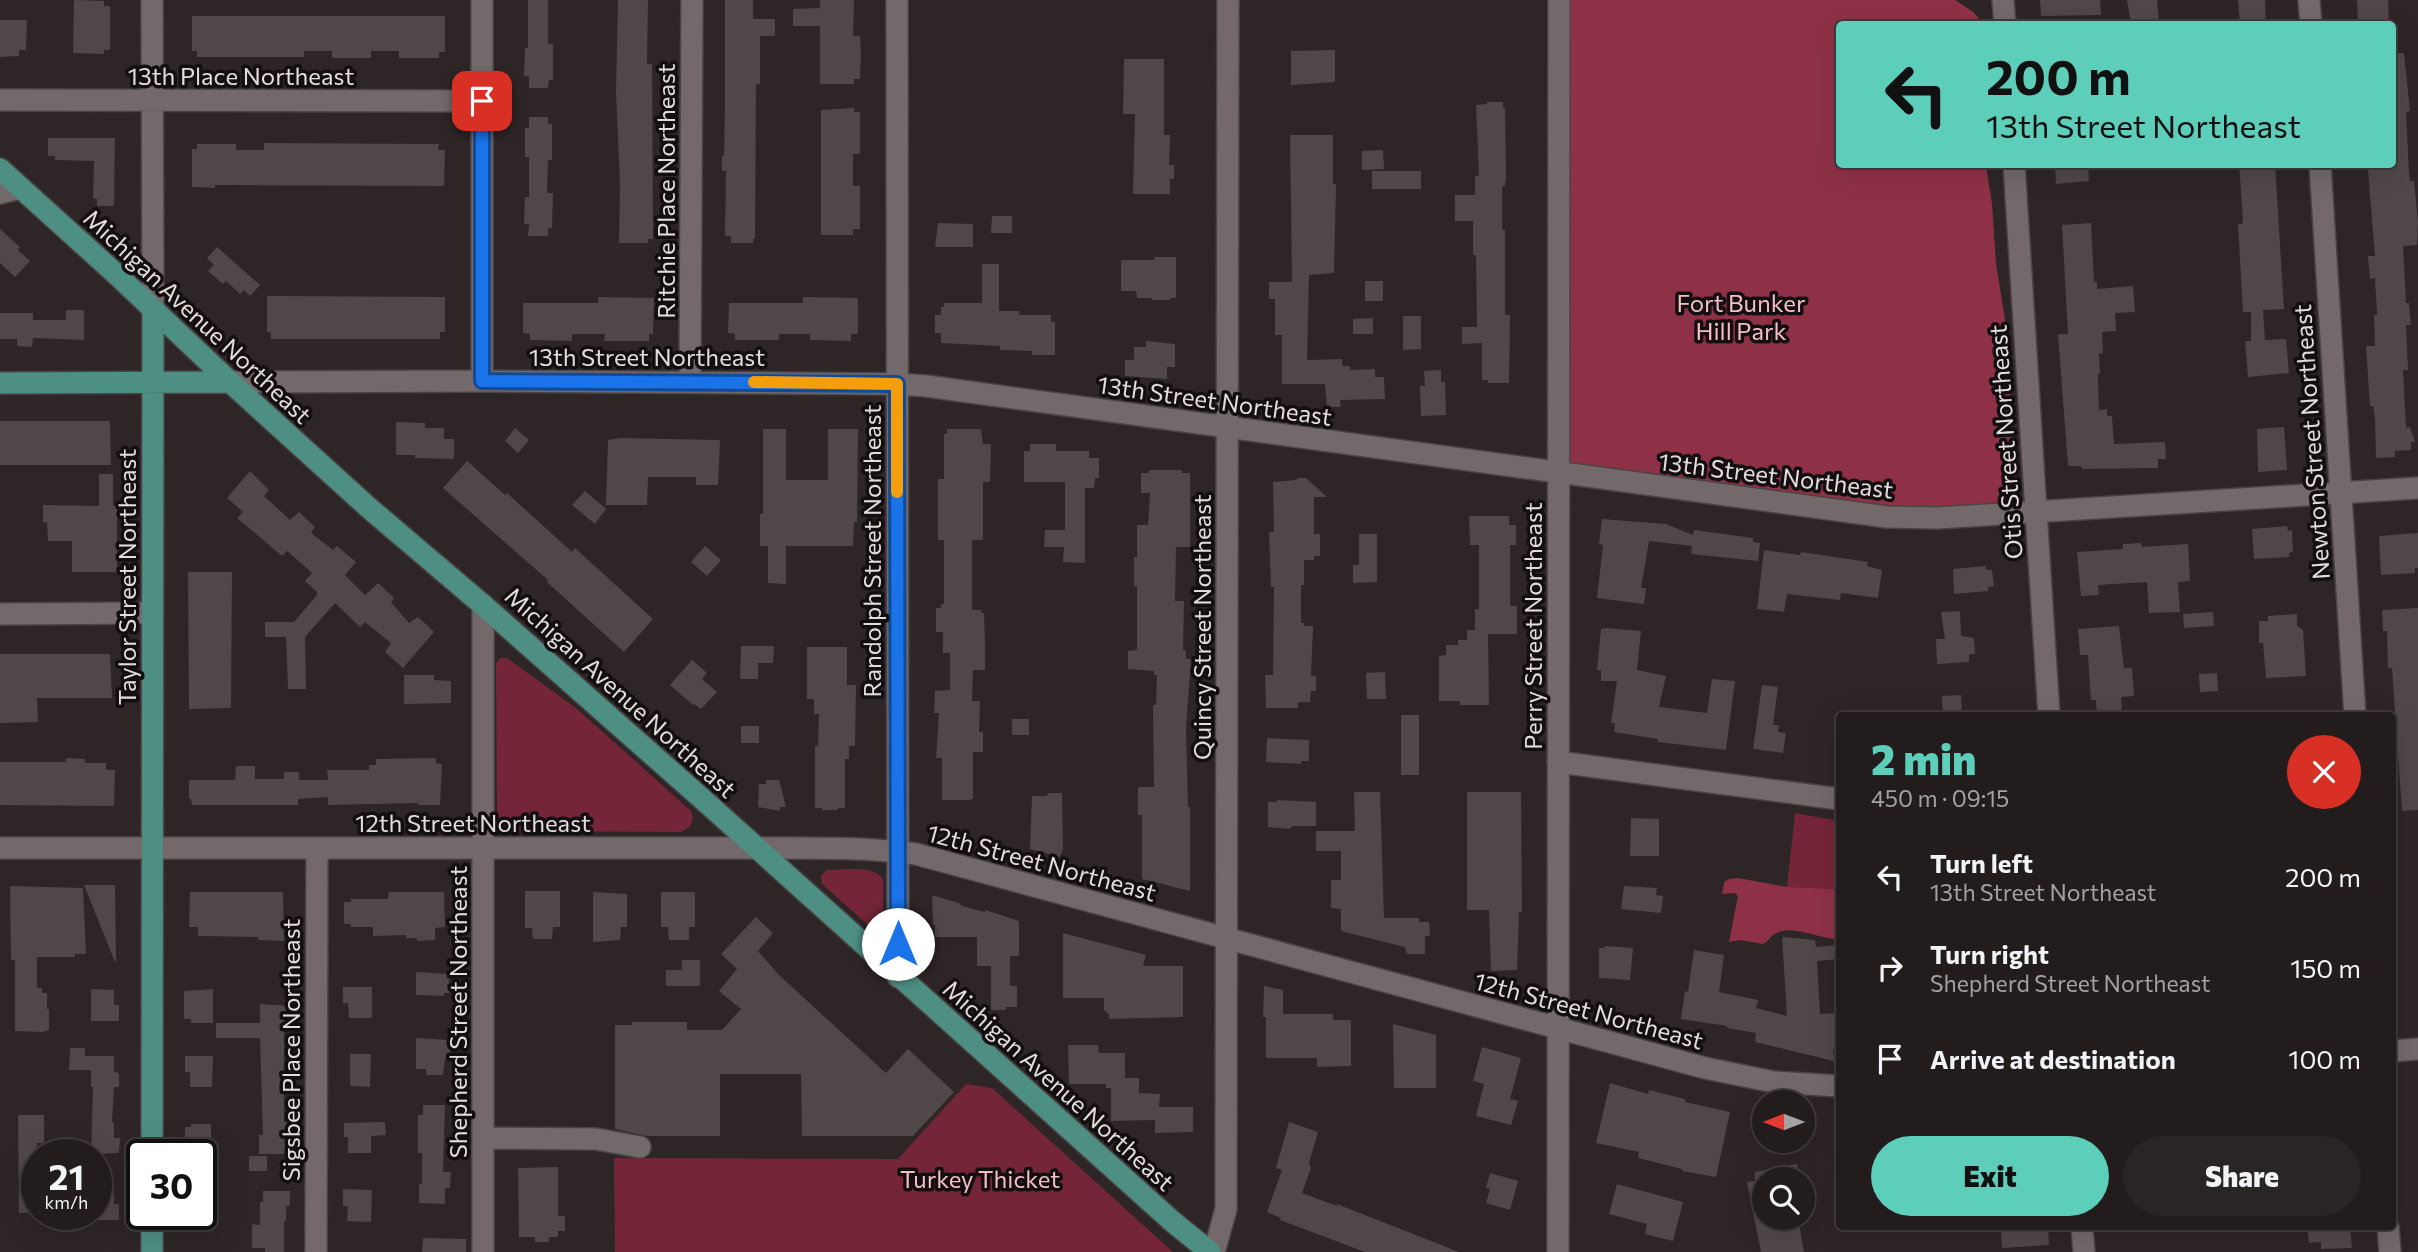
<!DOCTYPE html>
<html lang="en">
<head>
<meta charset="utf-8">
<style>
  body { margin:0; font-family:Commissioner,sans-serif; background:#2a2525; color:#f1f3f6; height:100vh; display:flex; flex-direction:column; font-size:26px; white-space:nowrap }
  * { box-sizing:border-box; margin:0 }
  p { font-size:23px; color:#a2a1a3 }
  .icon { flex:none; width:38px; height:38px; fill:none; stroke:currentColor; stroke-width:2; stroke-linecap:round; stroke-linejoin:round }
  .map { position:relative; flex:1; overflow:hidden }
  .details { position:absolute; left:1836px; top:712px; width:560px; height:518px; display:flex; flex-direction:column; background:#221c1c; border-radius:7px; box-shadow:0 7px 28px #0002,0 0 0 2px #3f3a3b }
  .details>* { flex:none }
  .top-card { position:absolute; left:1836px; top:21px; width:560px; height:147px; border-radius:7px; box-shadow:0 7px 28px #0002,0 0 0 2px #3f3a3b; background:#5dceb9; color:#111; overflow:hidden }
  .needle { width:46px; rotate:270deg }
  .buttons { position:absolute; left:1752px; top:1090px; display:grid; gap:14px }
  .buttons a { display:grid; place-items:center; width:63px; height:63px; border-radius:50%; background:#221c1c; box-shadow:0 7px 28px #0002,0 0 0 2px #3f3a3b; font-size:35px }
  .speed { position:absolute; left:21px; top:1139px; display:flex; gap:14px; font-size:35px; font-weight:700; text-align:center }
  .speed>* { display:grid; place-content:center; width:91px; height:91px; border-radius:50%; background:#221c1c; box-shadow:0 7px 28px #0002,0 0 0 2px #3f3a3b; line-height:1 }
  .speed small { font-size:18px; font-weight:400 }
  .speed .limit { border:4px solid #111; border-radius:10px; background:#fff; color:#111 }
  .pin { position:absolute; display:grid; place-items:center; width:60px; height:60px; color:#fff; margin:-30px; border-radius:14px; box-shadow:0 4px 10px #0006 }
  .me { position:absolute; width:77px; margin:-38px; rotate:0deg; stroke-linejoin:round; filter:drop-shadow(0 0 5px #0008) }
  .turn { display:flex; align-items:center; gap:24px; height:147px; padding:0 35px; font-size:32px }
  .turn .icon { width:91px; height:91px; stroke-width:2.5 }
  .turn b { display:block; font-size:49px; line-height:60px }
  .round { display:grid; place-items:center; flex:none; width:74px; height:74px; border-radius:37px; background:#2a2525 }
  .headline { display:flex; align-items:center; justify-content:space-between; height:119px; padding:0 35px }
  h1 { font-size:42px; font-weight:800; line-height:52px; color:#5dceb9 }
  .action { display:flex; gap:14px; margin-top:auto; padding:14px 35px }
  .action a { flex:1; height:80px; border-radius:42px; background:#5dceb9; color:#111; font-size:28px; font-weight:800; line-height:80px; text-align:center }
  .action a+a { background:#2a2525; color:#f1f3f6 }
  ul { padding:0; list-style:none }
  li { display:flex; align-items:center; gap:21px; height:91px; padding:0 35px }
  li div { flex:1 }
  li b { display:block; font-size:26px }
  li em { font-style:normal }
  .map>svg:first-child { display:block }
</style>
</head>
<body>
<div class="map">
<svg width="2418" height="1252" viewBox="0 0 2418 1252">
  <rect width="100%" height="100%" fill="#2d2526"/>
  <path fill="#742537" d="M500,658H507L576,708L691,811L693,819L690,827L681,832L500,831L497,829L496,664Z
    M1795,813L1839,821V889L1787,887Z
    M826,870C842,870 876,864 883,880V920L880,926L870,927L822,884L821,876Z
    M966,1084L992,1088L1173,1252H615L614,1158L898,1159Z"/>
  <path fill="#8f3146" d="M1566,0H1955L1972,11L1978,17L1980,24H1839V164L1986,165L1992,204L1996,264L2008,338L2012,432L2017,472L2012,494L2003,502L1943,508H1886L1568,466Z
    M1738,878L1787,887L1839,889V939C1822,940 1793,924 1776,933C1771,935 1769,941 1763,944L1740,940L1729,942L1738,896L1735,893L1722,894L1724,882L1729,879Z"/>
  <path fill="#504748" d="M74,0L104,1V6H110V50H104V54L73,53Z
    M528,0H548V44H553V80H549L548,88H529V76H524L525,48H528Z
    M618,0H648L647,64H652L653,228V239H648V243H619L620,183L616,92Z
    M725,0H753V19H775V36H760V84H756L755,239H753V243H731V236H725L726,171H722V156H724L725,104Z
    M820,0H854L853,36H860L861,55L860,79H854V84H820V26H793V9L820,8Z
    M2040,0H2100L2101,15L2041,16Z
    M2127,0H2157L2159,24H2131Z
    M2238,0H2265L2266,24H2240Z
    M2357,0H2388L2389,24H2358Z
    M192,16H445V52H439V58H399V51H371V58H332V51H304V57H197V51H192Z
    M0,20H27L26,50H19V56L0,57Z
    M1335,50V82L1291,85V51Z
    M2392,53H2404L2410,111L2406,112L2409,173L2410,181H2414L2418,221L2417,245L2403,246L2406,303H2409L2411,325H2406L2408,370H2403L2406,428L2410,427L2415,442H2411V450L2395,451V457L2376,458L2375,419L2373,406H2370L2366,346H2375L2374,315H2377L2375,278L2370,279L2368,256H2375L2368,170L2392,168Z
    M1124,59H1164V135H1170L1169,165H1174V179H1170V194H1133L1135,114H1123Z
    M1487,102H1503V108H1505L1506,176L1505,186H1502V230H1505V315H1510L1509,383H1488V380H1482V343L1462,344V327H1477L1476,255H1473V221H1455V195H1475V176H1479L1476,105L1487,104Z
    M854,108V112H860V154H853V186H860V229H853V235H821V110Z
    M529,117H548V124H552V160H548L547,193H553L552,228H548V236H528L529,224H524L525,197H529V157H525V128H529Z
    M1290,135H1333V184H1336L1334,273L1309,275L1307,360L1342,359V366H1350V370L1375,369V377H1384L1385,399L1340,400L1341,407H1327L1325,384H1282V335H1275V299H1269V282H1292Z
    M48,138H115L114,206H97V199L93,198L94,161L55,160V156H48Z
    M264,143L439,144L438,150H445L444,186L224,185H215V188L192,187V149H197V144H236V150H264Z
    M1383,150L1384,169L1362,170V151Z
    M2055,164H2088L2089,181L2056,184Z
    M2239,164H2275L2284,309L2263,310L2265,340L2286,339L2289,373L2248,377L2245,341H2251V312H2243L2242,294L2238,224H2242L2243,220Z
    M1372,171H1421V189H1372Z
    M992,216H1012V233H991Z
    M938,223L973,224V247H935Z
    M2091,223L2094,282H2097V289L2133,286L2135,312L2115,313L2116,331L2102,332L2103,353L2099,354L2100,374H2098L2099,410L2107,409V416H2112L2114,444L2165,442L2166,459H2158V468L2082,469L2081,466H2068L2058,334H2068L2062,225Z
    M0,229L20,247L18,250L30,261L15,277L0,263Z
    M217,247L260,285L250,296L244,290L240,294L226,281L223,284L208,271L214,265L207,258Z
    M1154,257H1176V298H1170V300H1152V298H1137L1136,291H1121V260H1154Z
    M982,264H999V311H1019V315H1051V322H1055V355H1032V351L1000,350V346L941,343V333H935V315H941V307H944V303H982Z
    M1365,281H1383V301H1365Z
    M267,296L445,297V332H440V339H271V332H267Z
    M598,297L654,298L653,334H649V341H604L605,334H572V341L530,340V334L523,333V303H598Z
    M803,297L858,298V334H851V341L810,340V334H779V340H735V334L728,333L729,303H803Z
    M66,310H84V340L33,338L32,347L17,346V339H0V313H33V320H66Z
    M1403,316H1421V349L1403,350Z
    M1373,318V334H1353V319Z
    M1146,341L1175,344V367H1167V379L1125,376V360H1134V347H1146Z
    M1441,370V382H1445L1446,415L1421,416L1420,386H1425L1424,371Z
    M0,421H110L111,465H0Z
    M396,422L425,423V428H444V439H454V459L415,458V455H396Z
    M2284,427L2287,470L2258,472L2257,429Z
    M515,428L529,440L518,453L505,441Z
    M763,429H786V480H828V429H858L857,522H854L853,546H786V584L768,583V546H760V514H763Z
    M947,429H981L983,444H991L990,482H983V540H972V610H981V613H984L985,642V670H973L972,701H980L979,732H983V752H973V799L969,800H942V758H936L939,713H934L935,691L950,690V653H943V632H936V608H941V604H944V540H938V479H944V434H947Z
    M620,438L720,440L718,485H696V477H648L647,505H606L608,440Z
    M1030,444H1056V451H1089V458H1099V478H1095L1094,488H1085V563L1063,562L1064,547H1044L1045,530H1065V482H1024V451H1030Z
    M467,461L505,495L507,493L572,552L575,548L653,619L624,652L547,582L548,580L443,488Z
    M1149,470H1182V473H1190V547H1176L1175,601H1184L1183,650H1186V659H1191L1186,728L1188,807H1190V891L1142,879V815H1138V787H1154L1153,705H1156L1157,675H1154V671L1128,669V651L1137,650V586H1134V557H1137V525H1148L1150,493H1141V473H1149Z
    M250,471L269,490L264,496L290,520L299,512L315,527L311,533L333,550L337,546L356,562L345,575L365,595L378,583L394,598L391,602L409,623L418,617L434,632L403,668L385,652L391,643L365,622L360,627L335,603L305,637L306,689H288L286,637H265V622H294L317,595V592L305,581L312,573L287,551L282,556L237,518L243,512L227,498Z
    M99,474H113V506H117V572H72V541H48L47,522H43V505L99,506Z
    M1298,478H1306L1327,497H1314V534H1320V556H1314V560H1304V585H1301V623H1304V626H1313L1311,676H1316V691H1311L1310,702H1298V708H1266L1265,675H1273L1274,587H1271L1269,532H1274L1273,482L1296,480Z
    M585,491L606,509L595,524L572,505Z
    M1469,516H1509V525H1516V545H1510V606H1517V634H1488L1489,705H1460V701H1439V656L1446,655V645H1458V640H1467V630H1475V609H1479V545H1470Z
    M1602,519L1666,524L1693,535L1694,530L1753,538V542L1760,543L1758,561L1691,554L1692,546L1649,541L1641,588H1646L1644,604L1597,598L1603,545L1599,544Z
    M2287,526L2288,531L2292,530L2293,552L2289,553V557L2254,559L2252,529Z
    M2418,533V568H2415V573L2381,575L2379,536Z
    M1359,534H1377V582L1353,583V565H1359Z
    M2141,543L2142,547L2188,544L2190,581L2178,582L2180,612L2149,613L2147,582L2098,585L2099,595L2081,596L2077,552L2123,549V544Z
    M705,546L721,560L707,576L691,562Z
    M1764,550L1800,555L1801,552L1868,562L1867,566L1882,570L1878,598L1841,593L1840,600L1787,594L1784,612L1757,609Z
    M1986,566V570H1992L1994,586L1988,587V591L1954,594L1953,569Z
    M188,572H232L231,708L189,709Z
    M2418,608V810L2402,811L2392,668H2388L2387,631H2383L2382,610Z
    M1960,611L1961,636L1974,638L1975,654H1969V662L1937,664L1936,639H1945L1941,612Z
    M2213,612L2214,626L2184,628L2183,614Z
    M2297,614V626L2303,630L2306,676L2266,678L2263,643H2259V621H2268V616Z
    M2119,626L2124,668H2132L2134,696L2121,697L2122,716H2097L2096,700H2091L2088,655H2080L2078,629Z
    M1607,628L1641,631L1637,670L1666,676L1659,707L1707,713L1712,679L1735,681L1726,750L1658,742V739L1614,732L1615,723H1611L1617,681H1601V670H1597L1601,629Z
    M741,646H774L773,663H758V679H740Z
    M807,647H847V685H856L855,746H849V759H845V808H838V810H822V808H815V746H818L819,714H814V699H807Z
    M0,654H110L112,698H37L38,722L0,723Z
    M692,660L707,673L702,679L717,692L701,709L694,704L693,705L670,685Z
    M1385,672L1386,699H1367L1366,673Z
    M2217,673L2218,691L2200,692L2199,674Z
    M404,675H434V680L451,681V703L404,704Z
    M1762,685L1778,687L1773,725H1779L1778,732L1786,733L1783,753L1753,749Z
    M1961,695L1962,716H1943L1942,696Z
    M1401,715H1419V775H1401Z
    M1012,719H1029V735H1012Z
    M741,726H759V743H741Z
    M1267,738L1309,740V761H1301V764L1266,762Z
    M66,758L85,759V763H106V770H115L114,806L0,805V762H66Z
    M436,758V763L442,764L440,805H418V803L328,805V797L298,799V805H192L191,799H189V780H235L236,766H255V779H284V772H299V780H328L327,770H369V765H376V759Z
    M766,780H779L786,807H780V811L758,807L759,784H766Z
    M1354,792H1380L1384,918H1419V922H1429L1430,936H1425V954H1407L1405,947L1341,931V909L1331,908V880H1341V851H1316V831H1355Z
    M1467,792H1521L1522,912H1519L1517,970L1491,971L1489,910H1467Z
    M1049,793H1062L1063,849L1060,857L1030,849L1032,796H1046Z
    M1277,800L1316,802V826H1292L1290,829L1268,827V802H1277Z
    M1631,818L1659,819V856H1630Z
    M84,885H115L116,962H115Z
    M10,886L83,888L86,954H75V957H37V988H42V993H47V1009H49V1030L43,1032L15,1031V960H11Z
    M1624,886L1657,888L1656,895L1663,896L1661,913L1621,909Z
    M525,891H560V927H553L552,939H533L532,928H525Z
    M190,892H283L284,941L258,940V937L198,936V927H189Z
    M389,892H444L445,927L435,928V940L417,941V938H406V935L373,936V927H351V924H344V902H351V899H388Z
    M593,892L627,894V927H621L620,940L593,942Z
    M661,892H695V927H689V940H669L668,927H661Z
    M932,895L959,903L962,906L985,912V910L1019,921V956H1010V986H1017V1007H1006V1010H991V966H977V937H935V925H933Z
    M756,917L773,933L758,951L780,976L886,1073L908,1049L954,1092L913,1136H802L801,1074H720V1136H647L615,1129V1025H632V1022H687V1030H722L741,1009L719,991L737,969L721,954Z
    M1063,933L1146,955L1143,966H1183V1017L1109,1019V1014L1104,1010V998H1063Z
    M1782,937L1815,940L1816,947L1839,945V959L1817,961L1820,1014L1839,1013V1050H1833L1834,1061L1755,1042L1756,1033L1727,1028V1026L1681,1019L1685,991L1688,992L1694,950L1724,955L1719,992L1758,1000L1756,1008L1787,1016Z
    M1605,946L1633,948L1630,980L1599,978V948H1605Z
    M682,960H700V986H666V970H682Z
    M416,972L449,974V993H444V996L416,995Z
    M1264,986L1283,990V1014H1333V1020H1351V1066L1317,1067V1058H1266V1017H1263Z
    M343,987H372V1018H349L348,1003H343Z
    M91,989L114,990V1005H119V1021H91Z
    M213,989V1023H191V1019H184V991Z
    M260,1004L291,1006V1027L284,1029V1122H290V1139H287V1154H259V1135H263L260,1038H216V1023H260Z
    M1393,1024L1436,1035V1088H1394Z
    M416,1038L450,1040V1059H445L443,1075H426V1069H416Z
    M1068,1045H1098L1099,1053H1125V1078H1139V1093L1160,1094L1159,1107H1193V1132L1155,1133V1120L1111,1121V1088H1106V1084H1069Z
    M1482,1047L1521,1058L1510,1099L1518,1101L1511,1125L1476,1116L1484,1084L1473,1081Z
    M70,1048H85V1056H114V1072L119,1073V1087H114L112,1122H114V1138H120L119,1153L91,1154L93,1087H91V1070H69Z
    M350,1054H371L370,1087L350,1086Z
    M185,1056H213L212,1087H190V1072H185Z
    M1610,1083L1648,1094L1649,1090L1685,1099V1102L1730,1112L1716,1177L1682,1171V1169L1638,1158L1639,1152L1596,1143Z
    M423,1105H445L443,1172H451L450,1188H445V1204L419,1203V1184H422V1153H418V1115H423Z
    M18,1115H44V1143H37V1212L19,1213Z
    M385,1122L386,1135L371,1136V1153H348V1137H344V1123Z
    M1289,1122L1318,1132L1309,1163L1311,1168L1302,1193L1337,1206V1204L1459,1252H1365L1280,1220L1281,1218L1267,1212L1282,1170L1276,1168Z
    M191,1124H211V1153L191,1154V1149H185V1127H191Z
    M249,1156H267V1171H249Z
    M1797,1164L1800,1180H1764V1218H1798L1804,1252H1761L1747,1182L1762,1180H1755V1172Z
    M558,1167V1216H565V1231H558V1237H549V1242H535V1237H519L518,1168Z
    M1490,1173L1518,1181L1510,1210L1486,1203L1490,1189L1486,1188Z
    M1617,1184L1683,1202L1673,1241L1645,1234L1647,1224L1609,1214Z
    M96,1188H114V1204H119V1220H96Z
    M343,1189L372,1190L371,1222L347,1221L348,1206H343Z
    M263,1191H290V1206H286V1221H284V1252H265V1248H252V1224L260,1225V1202H263Z
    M201,1198H215V1220H201Z
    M2010,1227H2048L2049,1245L2002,1248L2001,1232L2010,1231Z
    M2307,1227H2350L2352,1248L2321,1249V1242L2309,1243Z
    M423,1238L466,1239V1252H422Z"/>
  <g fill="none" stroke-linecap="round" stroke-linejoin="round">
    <g stroke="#4a4445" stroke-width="24">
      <path id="minor" d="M152,0L153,309
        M897,0L898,977
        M2003,0L2005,24
        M2309,0L2311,24
        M0,100L482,101
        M2014,164L2049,716
        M2320,164L2355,716
        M0,193L21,188
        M482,381V0
        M230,382L482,381L897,384L926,386L1887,517L1937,518L2418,488
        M690,382L692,0
        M483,605V1252
        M0,614L152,613
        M1558,762L1839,799
        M0,848H757C810,848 863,847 916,854L1705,1068L1774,1082L1839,1086
        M2392,1051L2418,1049
        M483,1138L596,1139L640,1147
        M2082,1227L2084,1252
        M2388,1227L2390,1252
        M316,1252L317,848
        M1214,1252L1226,1209V1181L1228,0
        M1558,1252L1559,0"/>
    </g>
    <g stroke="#4a4445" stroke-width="24">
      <path id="major" d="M0,169L116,274L230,382L369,508L483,605L708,804L1173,1222L1210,1252
        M0,383L230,382
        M152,1155L153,309
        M152,1252V1214"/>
    </g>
    <use href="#minor" stroke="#73696a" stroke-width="21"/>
    <use href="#major" stroke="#4e8f83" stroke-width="21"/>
  </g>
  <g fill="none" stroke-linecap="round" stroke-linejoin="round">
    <g stroke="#114b97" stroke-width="18">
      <path id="route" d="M482,101V381L897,384L898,944"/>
    </g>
    <use href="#route" stroke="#1a73e8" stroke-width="12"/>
    <path stroke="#f59e0b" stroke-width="12" d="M754,382L897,384V492"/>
  </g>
  <g text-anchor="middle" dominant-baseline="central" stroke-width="7" stroke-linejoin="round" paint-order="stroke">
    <g font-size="24" fill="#e2dcdd" stroke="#130f10">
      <text x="241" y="75">13th Place Northeast</text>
      <text transform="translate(665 191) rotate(-90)">Ritchie Place Northeast</text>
      <text transform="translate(198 316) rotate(43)">Michigan Avenue Northeast</text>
      <text x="647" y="356">13th Street Northeast</text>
      <text transform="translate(1215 400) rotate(8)">13th Street Northeast</text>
      <text transform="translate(2005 442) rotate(-94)">Otis Street Northeast</text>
      <text transform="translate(2311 442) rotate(-94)">Newton Street Northeast</text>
      <text transform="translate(1776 475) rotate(7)">13th Street Northeast</text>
      <text transform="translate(871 551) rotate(-90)">Randolph Street Northeast</text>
      <text transform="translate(126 577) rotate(-90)">Taylor Street Northeast</text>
      <text transform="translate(1532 626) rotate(-90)">Perry Street Northeast</text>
      <text transform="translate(1201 627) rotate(-90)">Quincy Street Northeast</text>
      <text transform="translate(621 692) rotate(42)">Michigan Avenue Northeast</text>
      <text x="473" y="822">12th Street Northeast</text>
      <text transform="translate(1042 862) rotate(15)">12th Street Northeast</text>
      <text transform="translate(1589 1010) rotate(15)">12th Street Northeast</text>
      <text transform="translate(457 1012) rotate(-90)">Shepherd Street Northeast</text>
      <text transform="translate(290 1050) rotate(-90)">Sigsbee Place Northeast</text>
      <text transform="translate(1059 1085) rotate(42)">Michigan Avenue Northeast</text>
    </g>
    <g font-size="24" fill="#f5bec5" stroke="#130f10">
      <text x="1741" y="302">Fort Bunker<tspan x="1741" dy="28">Hill Park</tspan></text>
      <text x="980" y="1178">Turkey Thicket</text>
    </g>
  </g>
</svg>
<div class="buttons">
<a><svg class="needle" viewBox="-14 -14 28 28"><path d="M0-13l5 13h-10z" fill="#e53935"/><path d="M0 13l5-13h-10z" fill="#a2a1a3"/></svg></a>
<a><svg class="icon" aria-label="search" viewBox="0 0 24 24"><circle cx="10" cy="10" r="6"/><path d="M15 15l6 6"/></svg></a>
</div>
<div class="speed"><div>21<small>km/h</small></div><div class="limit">30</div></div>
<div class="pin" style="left:482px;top:101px;background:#d93025"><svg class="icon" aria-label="arrive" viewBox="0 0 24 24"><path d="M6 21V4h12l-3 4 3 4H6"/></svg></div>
<svg class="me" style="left:898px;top:944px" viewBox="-20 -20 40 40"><circle r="19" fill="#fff"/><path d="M0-13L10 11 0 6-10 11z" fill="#1a73e8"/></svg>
<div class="top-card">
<div class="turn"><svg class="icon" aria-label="left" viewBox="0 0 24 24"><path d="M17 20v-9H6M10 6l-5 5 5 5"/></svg><div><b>200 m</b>13th Street Northeast</div></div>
</div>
<section class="details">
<div class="headline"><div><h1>2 min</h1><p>450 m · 09:15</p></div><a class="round" style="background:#d93025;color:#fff"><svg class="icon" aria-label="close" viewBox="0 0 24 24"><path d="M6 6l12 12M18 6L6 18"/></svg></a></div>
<ul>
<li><svg class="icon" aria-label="left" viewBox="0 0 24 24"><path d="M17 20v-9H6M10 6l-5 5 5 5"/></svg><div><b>Turn left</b><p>13th Street Northeast</p></div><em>200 m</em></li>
<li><svg class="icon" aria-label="right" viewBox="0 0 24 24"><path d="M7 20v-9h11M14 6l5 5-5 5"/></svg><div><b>Turn right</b><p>Shepherd Street Northeast</p></div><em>150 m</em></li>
<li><svg class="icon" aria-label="arrive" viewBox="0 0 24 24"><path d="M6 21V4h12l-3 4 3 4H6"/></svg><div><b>Arrive at destination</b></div><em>100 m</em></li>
</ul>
<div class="action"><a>Exit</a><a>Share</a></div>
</section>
</div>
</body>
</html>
